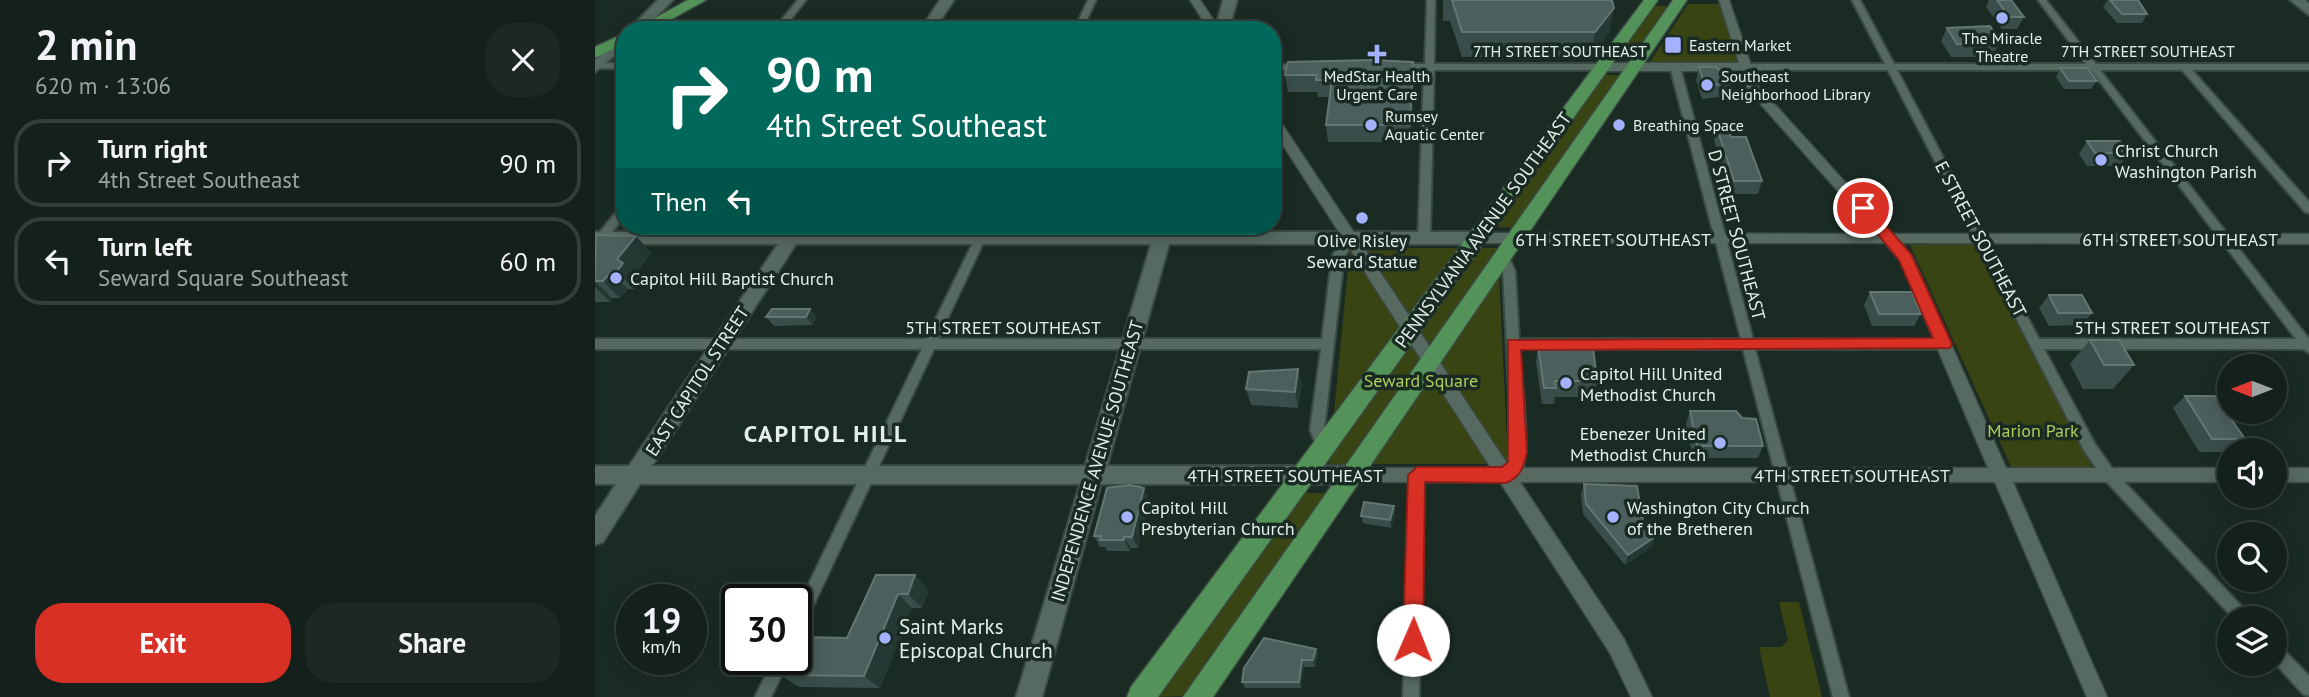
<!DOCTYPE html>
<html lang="en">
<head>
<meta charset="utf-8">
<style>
  body { margin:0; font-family:"PT Sans",sans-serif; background:#1d2824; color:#f1f3f6; height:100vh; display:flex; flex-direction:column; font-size:26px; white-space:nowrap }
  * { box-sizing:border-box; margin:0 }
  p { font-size:23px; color:#9da3a3 }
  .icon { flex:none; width:38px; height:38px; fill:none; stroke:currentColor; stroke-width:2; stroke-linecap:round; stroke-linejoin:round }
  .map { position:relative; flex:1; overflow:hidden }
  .sheet { display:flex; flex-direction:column; background:#14201b; width:595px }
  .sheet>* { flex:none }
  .guide { position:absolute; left:21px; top:21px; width:665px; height:214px; border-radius:28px; box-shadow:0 4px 18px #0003,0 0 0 2px #333e3a; background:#00695c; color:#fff; overflow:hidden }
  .needle { width:46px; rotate:270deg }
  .buttons { position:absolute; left:1622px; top:354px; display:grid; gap:14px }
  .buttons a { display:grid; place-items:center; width:70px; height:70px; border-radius:50%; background:#14201b; box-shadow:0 4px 18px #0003,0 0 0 2px #333e3a; font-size:35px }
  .speed { position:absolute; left:21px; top:584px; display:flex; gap:14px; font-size:35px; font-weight:700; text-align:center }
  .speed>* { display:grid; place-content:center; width:91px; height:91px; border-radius:50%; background:#14201b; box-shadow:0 4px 18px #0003,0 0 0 2px #333e3a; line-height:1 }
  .speed small { font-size:18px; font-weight:400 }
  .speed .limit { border:4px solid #111; border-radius:10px; background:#fff; color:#111 }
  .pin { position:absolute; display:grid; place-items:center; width:60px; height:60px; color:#fff; margin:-30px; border:4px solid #fff; border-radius:50%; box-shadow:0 2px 7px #0007 }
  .me { position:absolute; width:77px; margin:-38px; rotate:1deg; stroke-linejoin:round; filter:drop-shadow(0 0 5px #0008) }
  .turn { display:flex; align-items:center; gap:24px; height:147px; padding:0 35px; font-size:32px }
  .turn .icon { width:91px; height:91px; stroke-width:2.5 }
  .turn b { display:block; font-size:49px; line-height:60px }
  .then { display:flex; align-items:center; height:66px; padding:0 35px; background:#0003; gap:14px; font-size:26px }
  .round { display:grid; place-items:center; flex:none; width:74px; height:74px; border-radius:28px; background:#1d2824 }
  .headline { display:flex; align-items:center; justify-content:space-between; height:119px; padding:0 35px }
  h1 { font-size:42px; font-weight:600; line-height:52px }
  .action { display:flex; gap:14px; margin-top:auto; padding:14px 35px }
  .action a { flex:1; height:80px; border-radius:28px; background:#d93025; color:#fff; font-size:28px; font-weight:600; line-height:80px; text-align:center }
  .action a+a { background:#1d2824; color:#f1f3f6 }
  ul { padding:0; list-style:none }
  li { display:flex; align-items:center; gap:21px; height:88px; margin:0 14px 10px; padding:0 21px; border:4px solid #333e3a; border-radius:28px }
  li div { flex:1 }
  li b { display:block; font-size:26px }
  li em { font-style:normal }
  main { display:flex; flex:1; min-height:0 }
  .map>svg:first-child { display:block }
</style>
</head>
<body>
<main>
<section class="sheet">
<div class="headline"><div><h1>2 min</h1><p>620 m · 13:06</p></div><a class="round"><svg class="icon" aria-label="close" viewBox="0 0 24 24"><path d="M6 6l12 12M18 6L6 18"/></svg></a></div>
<ul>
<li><svg class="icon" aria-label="right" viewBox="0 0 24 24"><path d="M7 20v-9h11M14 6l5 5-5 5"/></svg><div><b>Turn right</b><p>4th Street Southeast</p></div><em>90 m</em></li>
<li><svg class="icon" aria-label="left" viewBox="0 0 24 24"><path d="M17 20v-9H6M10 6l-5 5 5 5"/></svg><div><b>Turn left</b><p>Seward Square Southeast</p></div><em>60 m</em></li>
</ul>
<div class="action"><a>Exit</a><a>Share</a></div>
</section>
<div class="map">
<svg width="1714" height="697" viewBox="0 0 1714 697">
  <rect width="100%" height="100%" fill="#1a2b24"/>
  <path fill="#394413" d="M1093,4H1124L1144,62H1055Z
    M1059,6H1075L1038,59H1020Z
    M1009,75H1027L920,228L899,227Z
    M1315,245H1382L1498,469H1417Z
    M755,248H907L903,253L913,464H734Z
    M708,493H735L592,696L561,697Z
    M1184,602H1204L1227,697H1175L1164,647H1187L1193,640Z"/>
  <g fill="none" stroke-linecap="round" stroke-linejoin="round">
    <g stroke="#3a4942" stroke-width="4">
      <path id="minor" d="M203,0H211L187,30H178Z
        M493,0H501L487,30H479Z
        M832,0H840L839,64H1007L1012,67L1007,70H839L835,238L829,242L823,238L829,70H804L799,67L804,64H830Z
        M1257,0H1265L1299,64H1491L1443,0H1451L1501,64H1714V70H1597L1714,202V213L1710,212L1587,70H1505L1714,339V353L1708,349H1449L1500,444L1519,471L1653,613L1655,618H1638L1509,479L1490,452L1293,70H1151L1146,67L1151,64H1290ZM1302,70H1496L1701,339H1444Z
        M30,63V69L0,68V64L2,63Z
        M708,64L711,65V69L677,71V65Z
        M1080,64L1085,67L1158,339H1349L1353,341L1355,344L1353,347L1349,349H1160L1254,697H1238L1148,349H924C926,373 935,447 928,466C924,475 915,482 906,479L904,475L915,463L917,452L908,271L902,256L904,253H912L920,271L924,339H1146L1075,67Z
        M30,205V216L4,248L0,249V238L26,206Z
        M386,226H396L343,339H727L737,256L752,235H760L762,238L749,257L729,430L736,447L734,451L729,453L724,451L715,430L726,349H339L206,632L201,634V610L327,349H0V339H331Z
        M822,469L827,471L829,475L824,697H808L815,475L817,471Z
        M1680,644L1686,647L1714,676V696L1708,694L1680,663Z
        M178,660H194L176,697H160Z"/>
    </g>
    <g stroke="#3a4942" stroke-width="3">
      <path id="tertiary" d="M595,0H605L625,30H614Z
        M1124,0H1134L1163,86L1297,234H1714V244L1306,243L1318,258L1411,468H1634V482H1418L1512,697H1492L1400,482H925L1029,639L1057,697H1036L1015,653L905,482H756L750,480L747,475L750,470L756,468H896L677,128V114L683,118L915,468H1393L1305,260L1290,243H882L875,238L882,233L1281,234L1153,90L1146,71H1007L1001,67L1007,63H1144Z
        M1680,468H1714V482H1680Z"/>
    </g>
    <g stroke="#3a4942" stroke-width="4">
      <path id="secondary" d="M63,0H78L48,30H33Z
        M345,0H359L339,30H325Z
        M628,0H642L634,30H620Z
        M1695,0H1710L1714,4V15Z
        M30,35V47L0,72V60Z
        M195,226H207L208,232H560L562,226H578L577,232H882L891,238L882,244H574L512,466H756L764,469L767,475L764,481L756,484H506L447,697H421L485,484H45L8,542L0,545V516L21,484H0V466H34L183,244H0V232H191ZM201,244H556L490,466H57Z"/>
    </g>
    <g stroke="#3a4942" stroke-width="3">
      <path id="primary" d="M93,0H111L57,30H38Z
        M1049,0H1063L563,697H532L536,687Z
        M1078,0H1092L618,697H588Z
        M30,33V43L0,58V47Z"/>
    </g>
    <use href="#minor" fill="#566a61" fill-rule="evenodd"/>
    <use href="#tertiary" fill="#566a61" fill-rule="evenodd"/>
    <use href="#secondary" fill="#566a61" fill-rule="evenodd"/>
    <use href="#primary" fill="#539258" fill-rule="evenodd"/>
  </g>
  <path fill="#394d4b" d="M848,0H1017L1015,32L996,56L867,57L855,21H848Z
    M1394,0H1416L1429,17L1422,29H1407L1391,7Z
    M1513,0H1543L1552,14L1547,23H1522L1508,7Z
    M1352,28L1405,42L1398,55H1381L1380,57H1356L1346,41Z
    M693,62L819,79L816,142H733L731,125L735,97H723L722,92H693L690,75Z
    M1104,67L1136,83L1132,96L1107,99L1101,80Z
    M1465,68L1502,81L1496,89H1469L1461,77Z
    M1122,128L1136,137L1167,181L1163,194H1135L1119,141Z
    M1492,141L1534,153L1525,166H1492L1484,154Z
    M0,236H41L56,253L39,275L44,280L39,289H33L25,298H17L15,302H0Z
    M1275,292L1326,314L1319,326H1277L1269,305Z
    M1454,295L1497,313L1487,325L1454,326L1444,308Z
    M215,309L221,317L218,325L179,326L171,317Z
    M1495,340L1539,365L1518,389H1488L1475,364Z
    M943,345L1002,381L999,397H960L959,404H947L941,362Z
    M707,385L703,408L656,405L651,389Z
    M1590,396L1650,439L1638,450H1634V452H1604L1578,408Z
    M1095,411L1168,446L1163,458H1098L1091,424Z
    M989,484L1060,537L1057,547L1030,565L988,514L986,495Z
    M554,500L543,548H536L535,551H512L510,547H505L499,536Z
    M799,506L800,514L796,528L768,523L766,516Z
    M281,575L334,590L327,608H317L285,688L204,687L185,675L252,638Z
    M721,649L723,656L720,667H709L706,688H650L647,682Z"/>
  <path fill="#253834" d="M1019,8L1015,32L996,56L1000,32Z
    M818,62L819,79L816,142L815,125Z
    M41,236L56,253L39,275L44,280L39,289L22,271V259Z
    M16,272L33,289L25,298L8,281Z
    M0,281L17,298L15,302L0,287Z
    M215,309L221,317L218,325L211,317Z
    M703,369L707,385L703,408L700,392Z
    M549,488L554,500L543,548L537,537Z
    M799,506L800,514L796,528L795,520Z
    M529,537L536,548L535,551L529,540Z
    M1060,537L1057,547L1030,565L1033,555Z
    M320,575L334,590L327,608L313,594Z
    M303,594L317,608L285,688L269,676Z
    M721,649L723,656L720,667L718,660Z
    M707,660L709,667L706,688L704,682Z"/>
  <path fill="#4b5f5c" stroke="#647673" stroke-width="2" d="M857,0H1017L1019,8L1000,32H867Z
    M1402,0H1416L1429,17H1414Z
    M1515,0H1543L1552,14H1527Z
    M1395,26L1405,42H1385L1387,44H1362L1352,28Z
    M777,60L818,62L815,125H731L737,80H721L722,75H690L693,62Z
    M1104,67H1121L1136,83L1110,86Z
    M1465,68H1492L1502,81H1474Z
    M1122,128H1133L1136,137H1151L1167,181H1139Z
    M1492,141H1525L1534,153H1500Z
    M1,235L41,236L22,259L28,263L22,271L16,272L8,281H0Z
    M1275,292H1317L1326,314H1284Z
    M1454,295H1487L1497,313H1463Z
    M177,309H215L211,317H171Z
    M1495,340H1524L1539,365H1509Z
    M943,345L998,347L1002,381H960L961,388H949Z
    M703,369L700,392L651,389L654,372Z
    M1590,396H1620L1650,439H1617Z
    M1095,411H1141L1147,418L1161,419L1168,446H1102Z
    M989,484L1042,486L1049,527L1060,537L1033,555L991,504Z
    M535,485L549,488L537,537H529V540H505L506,536H499L512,488Z
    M769,502L799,506L795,520L766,516Z
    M281,575H320L313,594H303L269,676L185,675L193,660H201V644L205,637L252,638Z
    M669,638L721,649L718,660H707L704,682H647L649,668Z"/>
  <path fill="#d93025" stroke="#8d1f18" stroke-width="2" d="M1268,203L1273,205L1316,254L1357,344L1355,348L926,350L932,452C929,466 926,477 911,483L830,482L828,640L825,646L818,649L811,646L808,640L813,475L822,467H907L913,462V340L1338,338L1304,260L1261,208Z"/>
  <g fill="#a4b1fc" stroke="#1a2b24" stroke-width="2.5">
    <circle cx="1407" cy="18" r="7"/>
    <rect x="1069" y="36" width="18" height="18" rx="3.5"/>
    <path d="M778.5 43.5h7v7h7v7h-7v7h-7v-7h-7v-7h7z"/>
    <circle cx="1112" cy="85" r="7"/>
    <circle cx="776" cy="125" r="7"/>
    <circle cx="1024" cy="125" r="7"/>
    <circle cx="1506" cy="160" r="7"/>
    <circle cx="767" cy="218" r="7"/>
    <circle cx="21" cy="278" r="7"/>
    <circle cx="971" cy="383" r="7"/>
    <circle cx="1125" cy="443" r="7"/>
    <circle cx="532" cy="517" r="7"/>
    <circle cx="1018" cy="517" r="7"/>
    <circle cx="290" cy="638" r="7"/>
  </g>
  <g text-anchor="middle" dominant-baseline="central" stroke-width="7" stroke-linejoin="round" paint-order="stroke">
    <g font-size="16" fill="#e5f0eb" stroke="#1a2b24" text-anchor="start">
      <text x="1407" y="38" text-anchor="middle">The Miracle<tspan x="1407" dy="18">Theatre</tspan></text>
      <text x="1094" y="45">Eastern Market</text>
      <text x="782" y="76" text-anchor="middle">MedStar Health<tspan x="782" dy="18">Urgent Care</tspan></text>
      <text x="1126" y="76">Southeast<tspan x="1126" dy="18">Neighborhood Library</tspan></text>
      <text x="790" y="116">Rumsey<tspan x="790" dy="18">Aquatic Center</tspan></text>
      <text x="1038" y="125">Breathing Space</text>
    </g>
    <g font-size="16" fill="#e5f0eb" stroke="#1a2b24">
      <text x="965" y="51">7TH STREET SOUTHEAST</text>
      <text x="1553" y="51">7TH STREET SOUTHEAST</text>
    </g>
    <g font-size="18" fill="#e5f0eb" stroke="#1a2b24" text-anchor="start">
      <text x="1520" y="150">Christ Church<tspan x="1520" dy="21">Washington Parish</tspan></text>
      <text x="767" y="240" text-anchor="middle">Olive Risley<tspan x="767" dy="21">Seward Statue</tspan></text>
      <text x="35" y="278">Capitol Hill Baptist Church</text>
      <text x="985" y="373">Capitol Hill United<tspan x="985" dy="21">Methodist Church</tspan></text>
      <text x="1111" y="433" text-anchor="end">Ebenezer United<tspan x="1111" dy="21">Methodist Church</tspan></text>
      <text x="546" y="507">Capitol Hill<tspan x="546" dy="21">Presbyterian Church</tspan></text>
      <text x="1032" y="507">Washington City Church<tspan x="1032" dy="21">of the Bretheren</tspan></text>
    </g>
    <g font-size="18" fill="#e5f0eb" stroke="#1a2b24">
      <text transform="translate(888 230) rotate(-54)">PENNSYLVANIA AVENUE SOUTHEAST</text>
      <text transform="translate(1142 235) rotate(75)">D STREET SOUTHEAST</text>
      <text x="1018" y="239">6TH STREET SOUTHEAST</text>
      <text transform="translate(1386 239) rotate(62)">E STREET SOUTHEAST</text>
      <text x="1585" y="239">6TH STREET SOUTHEAST</text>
      <text x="408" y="327">5TH STREET SOUTHEAST</text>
      <text x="1577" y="327">5TH STREET SOUTHEAST</text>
      <text transform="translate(102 381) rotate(-57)">EAST CAPITOL STREET</text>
      <text transform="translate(502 461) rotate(-74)">INDEPENDENCE AVENUE SOUTHEAST</text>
      <text x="690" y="475">4TH STREET SOUTHEAST</text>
      <text x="1257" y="475">4TH STREET SOUTHEAST</text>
    </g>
    <g font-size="18" fill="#afcd58" stroke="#1a2b24">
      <text x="826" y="380">Seward Square</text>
      <text x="1438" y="430">Marion Park</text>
    </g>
    <g font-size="21" fill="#e5f0eb" stroke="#1a2b24" text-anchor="start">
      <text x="304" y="626">Saint Marks<tspan x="304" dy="24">Episcopal Church</tspan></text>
    </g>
    <g font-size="24" font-weight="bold" letter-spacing="2" fill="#e5f0eb" stroke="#1a2b24">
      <text x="231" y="433">CAPITOL HILL</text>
    </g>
  </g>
</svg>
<div class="buttons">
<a><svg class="needle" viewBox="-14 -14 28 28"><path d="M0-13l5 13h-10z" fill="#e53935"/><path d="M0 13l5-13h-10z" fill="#9da3a3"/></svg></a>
<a><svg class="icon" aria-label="sound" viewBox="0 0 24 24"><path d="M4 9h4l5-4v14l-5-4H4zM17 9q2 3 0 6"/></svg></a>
<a><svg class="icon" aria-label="search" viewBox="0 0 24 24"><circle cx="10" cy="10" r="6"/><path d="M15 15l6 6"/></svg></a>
<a><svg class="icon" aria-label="layers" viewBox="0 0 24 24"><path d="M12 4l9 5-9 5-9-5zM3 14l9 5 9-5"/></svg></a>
</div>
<div class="speed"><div>19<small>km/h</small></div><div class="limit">30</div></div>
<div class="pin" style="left:1268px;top:208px;background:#d93025"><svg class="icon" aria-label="arrive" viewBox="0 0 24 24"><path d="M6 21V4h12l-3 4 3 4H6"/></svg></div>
<svg class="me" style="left:818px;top:640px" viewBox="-20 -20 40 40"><circle r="19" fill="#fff"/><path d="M0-13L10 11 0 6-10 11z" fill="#d93025"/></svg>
<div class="guide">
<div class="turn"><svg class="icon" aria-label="right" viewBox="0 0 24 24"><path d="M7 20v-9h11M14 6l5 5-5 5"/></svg><div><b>90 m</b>4th Street Southeast</div></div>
<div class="then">Then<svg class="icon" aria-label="left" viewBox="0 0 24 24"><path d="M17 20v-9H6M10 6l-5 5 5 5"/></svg></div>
</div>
</div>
</main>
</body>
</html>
